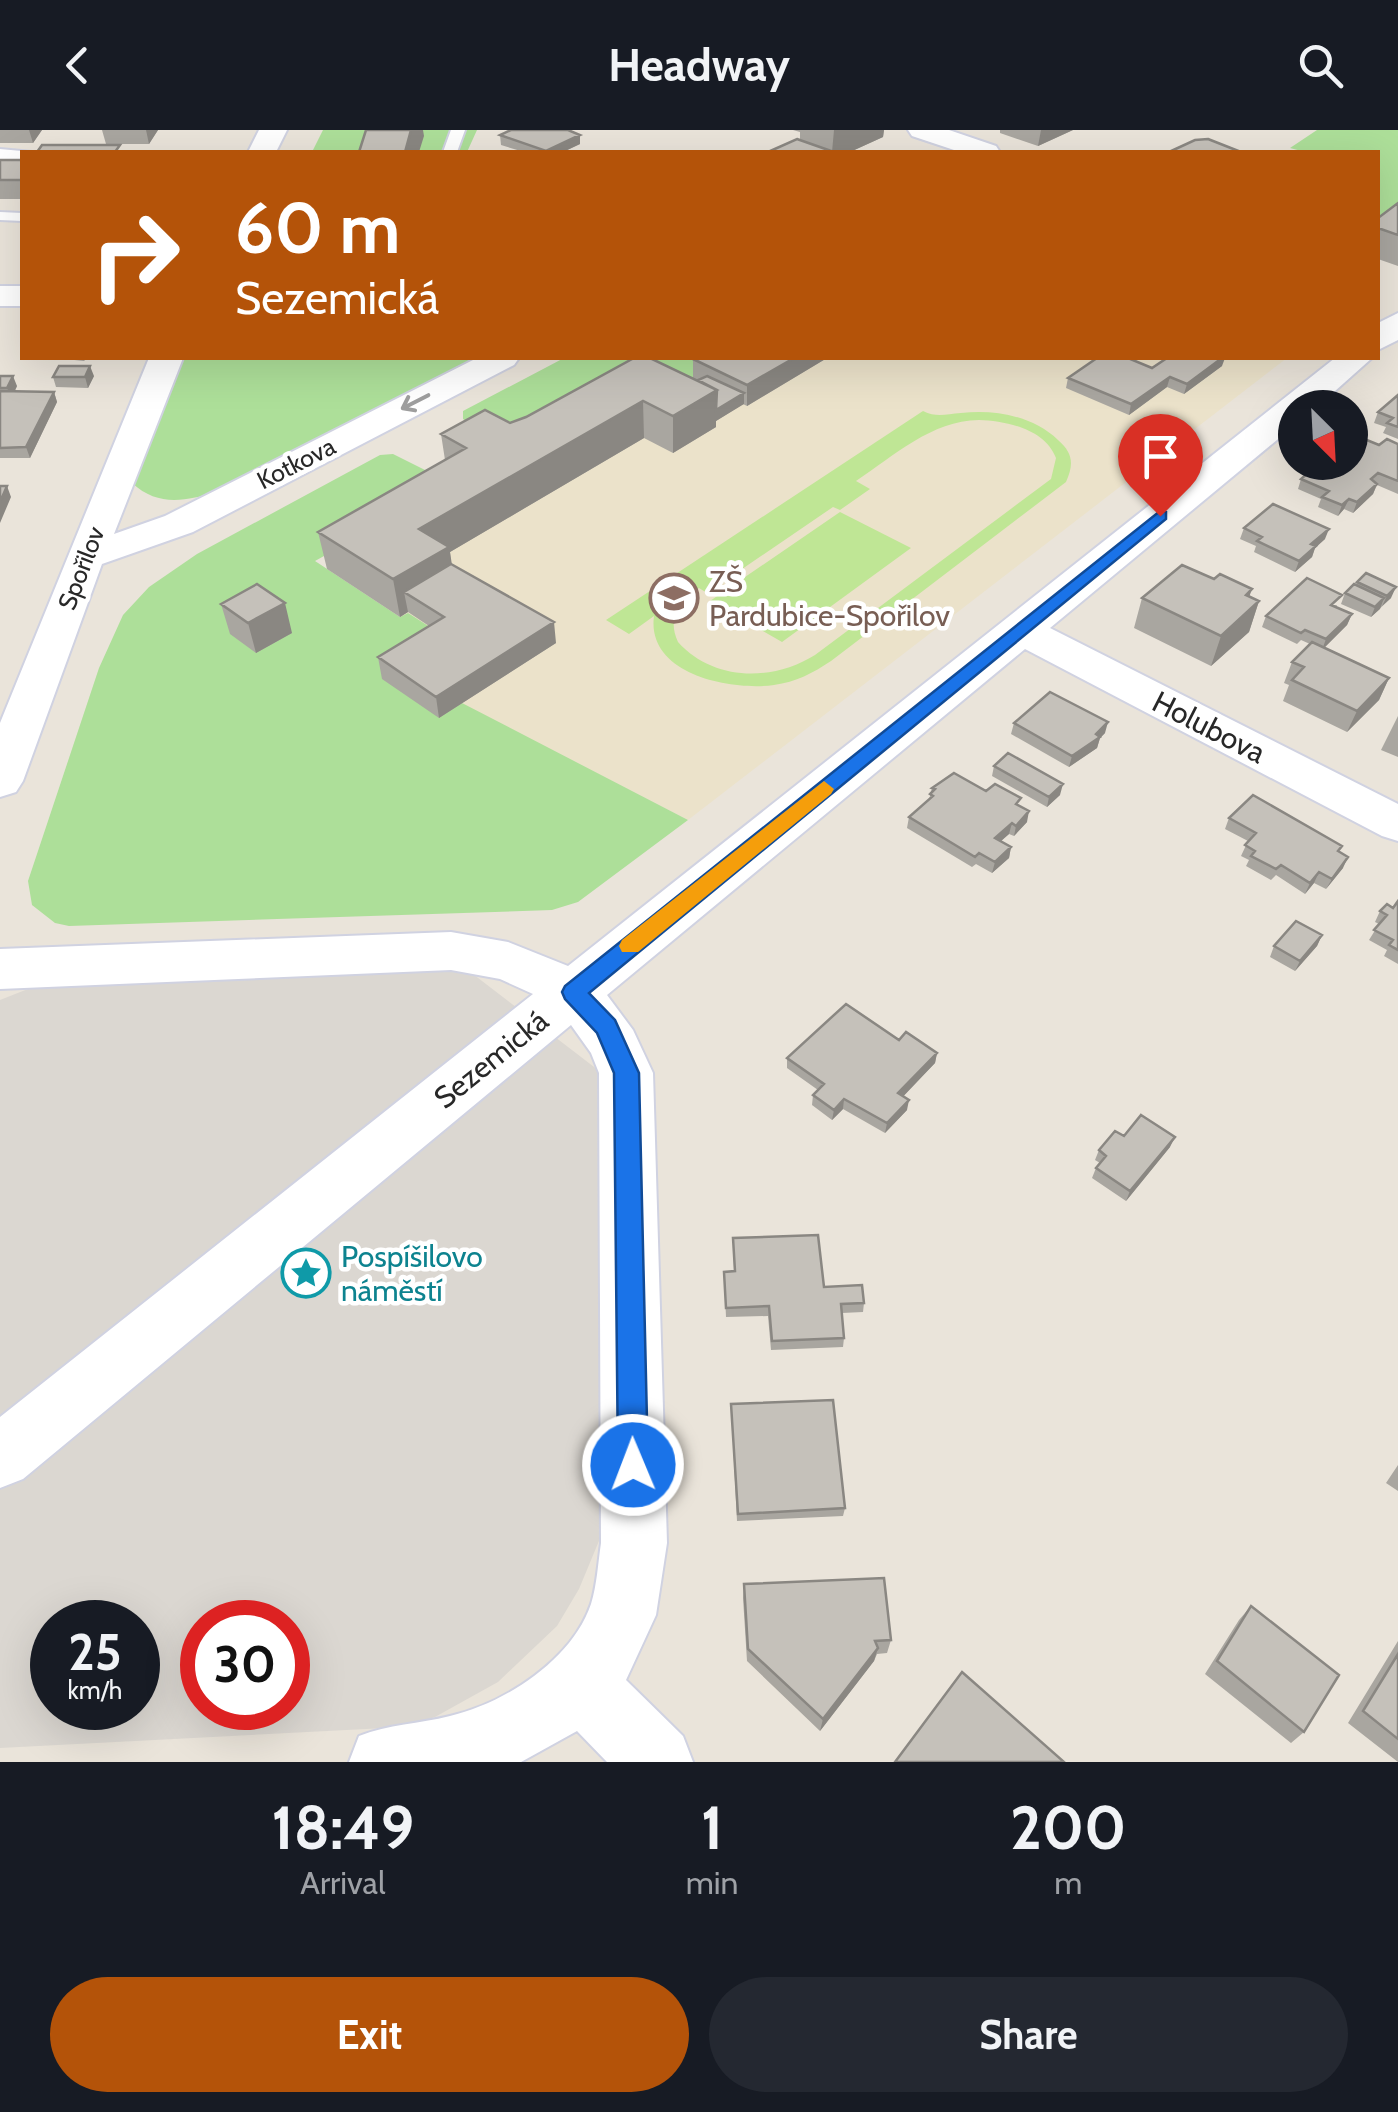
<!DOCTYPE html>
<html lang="en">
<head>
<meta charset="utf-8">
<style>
  body { margin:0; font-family:Cabin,sans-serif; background:#242831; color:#f1f3f6; height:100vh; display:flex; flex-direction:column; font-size:38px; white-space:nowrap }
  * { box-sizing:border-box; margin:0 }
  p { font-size:32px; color:#9ea1a6 }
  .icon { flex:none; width:55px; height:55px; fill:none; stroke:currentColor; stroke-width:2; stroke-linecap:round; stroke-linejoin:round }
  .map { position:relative; height:1632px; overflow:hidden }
  .panel { display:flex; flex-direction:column; background:#171b24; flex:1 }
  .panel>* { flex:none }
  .banner { position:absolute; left:20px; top:20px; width:1360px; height:210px; border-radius:0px; box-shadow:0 10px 40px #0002; background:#b45309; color:#fff; overflow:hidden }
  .needle { width:65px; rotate:156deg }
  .tools { position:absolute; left:1278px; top:260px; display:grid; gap:20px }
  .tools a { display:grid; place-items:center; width:90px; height:90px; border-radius:50%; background:#171b24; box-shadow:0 10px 40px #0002; font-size:50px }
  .speed { position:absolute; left:30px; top:1470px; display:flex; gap:20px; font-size:50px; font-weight:700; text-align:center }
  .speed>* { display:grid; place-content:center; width:130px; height:130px; border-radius:50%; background:#171b24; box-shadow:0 10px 40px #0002; line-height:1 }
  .speed small { font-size:25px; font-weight:400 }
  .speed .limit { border:15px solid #d22; background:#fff; color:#111 }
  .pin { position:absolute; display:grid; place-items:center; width:85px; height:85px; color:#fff; margin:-102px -42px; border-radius:50% 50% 50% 0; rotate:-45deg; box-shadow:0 0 10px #0007 }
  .pin .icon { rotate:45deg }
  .me { position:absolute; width:110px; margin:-55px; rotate:359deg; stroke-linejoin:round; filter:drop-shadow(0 0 8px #0008) }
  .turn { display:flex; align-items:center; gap:35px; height:210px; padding:0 50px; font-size:45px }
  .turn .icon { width:130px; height:130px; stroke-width:2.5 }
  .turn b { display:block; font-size:70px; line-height:85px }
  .eta { display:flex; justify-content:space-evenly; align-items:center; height:170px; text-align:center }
  .eta b { font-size:60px; font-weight:700; line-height:70px }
  .cta { display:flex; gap:20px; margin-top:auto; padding:20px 50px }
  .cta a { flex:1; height:115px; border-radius:60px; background:#b45309; color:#fff; font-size:40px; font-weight:700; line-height:115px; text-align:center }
  .cta a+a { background:#242831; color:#f1f3f6 }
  header { display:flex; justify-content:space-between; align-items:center; height:130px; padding:0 50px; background:#171b24; font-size:45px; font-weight:700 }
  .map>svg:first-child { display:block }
</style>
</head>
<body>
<header><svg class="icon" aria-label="back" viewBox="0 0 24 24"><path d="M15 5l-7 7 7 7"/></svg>Headway<svg class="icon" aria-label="search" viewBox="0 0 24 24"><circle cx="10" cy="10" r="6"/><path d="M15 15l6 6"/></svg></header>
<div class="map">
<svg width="1398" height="1632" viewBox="0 0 1398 1632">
  <rect width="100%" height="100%" fill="#eae4da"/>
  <path fill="#ebe2ca" d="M732,228H1287L688,690L462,574L400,487L327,439L459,365Z"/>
  <path fill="#addf99" d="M323,0H477L467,22H312Z
    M1317,0H1398V94L1378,109V22H1305L1290,18Z
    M178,228H481L217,362C185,371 158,377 132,353L130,337Z
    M564,228H732L694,249L488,306L463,289V281Z
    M393,324L447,351L446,358L315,431L400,487L408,483L447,508L462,573L688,690L578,772L552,780L69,796L55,793L32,775L28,751L99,538L123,485L149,457L197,424L380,325Z"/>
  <path fill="#bfe695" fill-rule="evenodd" d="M923,281C937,288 946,284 961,283C995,279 1033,286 1058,310C1073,323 1074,334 1066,352L831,531C813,543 796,552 774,555C732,561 646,545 654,486L629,504L606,490ZM979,290C1007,291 1045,299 1056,328L1051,349L815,525C772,552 713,551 678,512C667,488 678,472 699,458L707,463L833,377L840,380L870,359L856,351C895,325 931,291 979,290Z
    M840,382L911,418L782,512L710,471Z"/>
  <path fill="#dbd7d1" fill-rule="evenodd" d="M419,834L469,841L598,940L604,950L606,1394L579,1459L557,1496L498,1552L435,1587L405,1597L0,1618V870L33,857ZM52,1492H138V1578H52ZM202,1492H288V1578H202Z"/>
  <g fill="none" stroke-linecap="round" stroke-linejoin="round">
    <g stroke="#d0d2e1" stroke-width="4">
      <path id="service" d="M451,0H465L457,22H443Z
        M0,82L22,83V91L0,90Z"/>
    </g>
    <g stroke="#d0d2e1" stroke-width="4">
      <path id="minor" d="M259,0H287L276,22H248Z
        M908,0H949L996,16L1000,22H960L912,6Z
        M0,19L32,22H22V36L0,37Z
        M0,156H22V176H0Z
        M1398,183V210L1378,220V193Z
        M149,228H183L114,404L165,386L477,228H519L514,235L193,402L102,434L23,651L16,662L0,667V593Z
        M1335,228H1372L1316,278H1295V295L1050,498L1398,674V711L1382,706L1025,519L607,865L633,900L653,943L667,1413L656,1485L626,1550L683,1606L693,1632H607L577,1601L521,1632H349L359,1606C389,1594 419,1594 450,1586C505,1573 572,1530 591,1474C597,1455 598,1433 601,1413L599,943L591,923L571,895L23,1349L0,1358V1287L533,864L500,849L451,840L0,859V819L451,802L508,812L568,836Z"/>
    </g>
    <use href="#service" fill="#fff" fill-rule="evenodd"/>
    <use href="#minor" fill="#fff" fill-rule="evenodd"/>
  </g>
  <path fill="#a9a6a0" d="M0,0H42L33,13H0Z
    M102,0H158L149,14H106Z
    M793,0H884L883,7L850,22H768L800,10V2Z
    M1000,0H1073L1038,16L1000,3Z
    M500,5L580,14L563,22H524L501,15Z
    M0,30H22V69H0Z
    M1398,73V136L1378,129V88Z
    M55,228H87L84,231Z
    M827,228L747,276L743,274L716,291V297L673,323L644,308L450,422L451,434L556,513L439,588L382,549L378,527L429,496L408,482L400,487L327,439L318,402L445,330L441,304L510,293L693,248V229Z
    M1222,236L1184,264L1167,257L1129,285L1066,258L1068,248L1152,238Z
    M0,246L17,256L15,261L54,262L57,272L30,328H0Z
    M94,246L88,258L56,257L53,247Z
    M1398,265V309L1383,303L1386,297L1374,293L1378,282Z
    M1398,314V364L1377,355L1373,364L1353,383L1344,379L1338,386L1318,377L1321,369L1298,359L1301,349L1379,315Z
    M1244,398L1325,409L1315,418L1312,427L1295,442L1254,422L1256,416L1240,409Z
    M1357,452L1391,468L1371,487L1341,474L1345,463L1356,455Z
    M1249,466L1259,471L1249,502L1211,536L1134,498L1142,468Z
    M221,474L292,503L256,523L230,504Z
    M1337,475L1336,477L1352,484L1347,495L1324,518L1389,548L1379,570L1347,602L1283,571L1289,555L1284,553L1292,532L1310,514L1301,510L1297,514L1262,497L1266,486Z
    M1398,586V627L1381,620Z
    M1014,593L1105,603L1100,608L1097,618L1069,637L1011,604Z
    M994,636L1060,665L1047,677L992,646Z
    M932,658L986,661L1019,676L1027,692L1014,706L1009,704L1001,711L1011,717L1009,728L992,743L976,734L972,737L907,698L909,687L929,670Z
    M1229,688L1339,722L1343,738L1326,759L1314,753L1305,764L1276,745L1271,750L1246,736L1249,730L1241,726L1248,711L1225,699Z
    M1398,771V834L1384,826L1387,820L1369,810L1379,794L1375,792L1380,781L1393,778Z
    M1322,805L1317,816L1295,841L1270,827L1274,816Z
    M899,910L937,923L935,933L903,966L907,980L885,1003L843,979L832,990L812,975L813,965L818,960L787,938V928Z
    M1124,1006L1170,1017L1126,1071L1092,1048L1096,1038L1100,1033L1095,1030L1099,1020Z
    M733,1108L824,1157L864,1173L863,1182L842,1183L844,1208L843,1217L771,1220L768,1186L726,1187L724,1142L734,1141Z
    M731,1274L845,1378L843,1386L737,1391Z
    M1398,1335V1361L1386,1353Z
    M744,1454L891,1510L887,1523L877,1524L874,1531L820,1601L747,1531L743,1468Z
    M1251,1476L1304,1602L1291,1613L1205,1544L1239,1490Z
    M1398,1511V1632L1348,1593Z"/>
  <path fill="#8a8782" d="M29,0H42L33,13Z
    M146,0H158L149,14Z
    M411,0H423L424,6L419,22H405Z
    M834,0H884L883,7L850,22H832Z
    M1041,0H1073L1038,16Z
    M580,5V14L563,22H546V21Z
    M794,228H827L747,276V255Z
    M1222,228H1225L1222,236L1184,264L1187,254Z
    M90,236L94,246L88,258L85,247Z
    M13,246L17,256L11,268L7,258Z
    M1170,247L1167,257L1129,285L1131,274Z
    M717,260L744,263V274L716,291V297L673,323V286Z
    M54,262L57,272L30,328L26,317Z
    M643,271L644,308L450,422L455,455L404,462L408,482L400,487L393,449L419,399Z
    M1377,354L1373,364L1353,383L1357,372Z
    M7,356L11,367L0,393V372Z
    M1349,369L1344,379L1338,386L1342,375Z
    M1329,399L1325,409L1315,418L1312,427L1295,442L1299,431L1311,414Z
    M1396,457L1391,468L1382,476L1387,466Z
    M1252,459L1242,487L1259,471L1249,502L1211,536L1221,506L1246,465Z
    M1384,468L1380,479L1371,487L1375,477Z
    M285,473L292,503L256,523L248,493Z
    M1352,484L1347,495L1322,520L1326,509Z
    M554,492L556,513L439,588L436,567Z
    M1389,548L1379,570L1347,602L1357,581Z
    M1108,592L1105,603L1100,608L1097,618L1069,637L1072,626Z
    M1063,654L1060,665L1047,677L1049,667Z
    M1029,681L1027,692L1014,706L1016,696Z
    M1012,693L1009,704L993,718L995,708Z
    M1011,717L1009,728L992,743L995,732Z
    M1348,727L1343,738L1326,759L1332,749Z
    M1319,742L1314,753L1305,764L1310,753Z
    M1322,805L1317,816L1295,841L1300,831Z
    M937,923L935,933L897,973L898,963Z
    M844,969L843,979L832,990L834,980Z
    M909,970L907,980L885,1003L887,993Z
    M1175,1007L1170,1017L1126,1071L1130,1061Z
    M878,1518L874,1531L820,1601L823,1589Z"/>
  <path fill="#c5c1ba" stroke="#8a8782" stroke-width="2.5" d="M366,0H411L405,22H359Z
    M511,0H568L580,5L546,21L500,5Z
    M797,9L834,22H768Z
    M1208,9L1241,22H1169L1195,10Z
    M42,15H120L115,22H37Z
    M0,30H22V50H0Z
    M1398,73V105L1378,98V88Z
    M634,228H650L717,260L673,286L643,271L419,399L449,417L393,449L318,402L466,318L441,304L485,280L510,293L526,287Z
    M697,228H794L747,255L693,229Z
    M1097,228H1128L1152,238L1167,228H1222L1187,254L1170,247L1131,274L1068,248Z
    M59,236H90L85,247H53Z
    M0,246H13L7,258H0Z
    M707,246L744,263L716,280L717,260L698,250Z
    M0,261L54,262L26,317L0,318Z
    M1398,265V297L1387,293L1393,288L1378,282Z
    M1352,304L1379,315L1387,309L1398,314V351L1378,343L1371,349L1377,354L1357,372L1349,369L1342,375L1322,367L1329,361L1301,349L1320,332H1350V306Z
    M0,356H7L0,372Z
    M1273,374L1329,399L1311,414L1316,416L1299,431L1257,411L1262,407L1244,398Z
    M451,434L554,492L436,567L378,527L444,487L404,462Z
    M1182,435L1214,449L1220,444L1252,459L1246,465L1259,471L1221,506L1142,468Z
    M1366,443L1396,457L1387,466L1357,452Z
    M1307,448L1342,465L1331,475L1352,484L1326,509L1305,500L1301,503L1266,486Z
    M257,454L285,473L248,493L221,474Z
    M1354,454L1384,468L1375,477L1345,463Z
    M1312,512L1389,548L1357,581L1292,550L1304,537L1292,532Z
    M1050,562L1108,592L1096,604L1100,607L1072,626L1014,593Z
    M1008,623L1063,654L1049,667L994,636Z
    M954,643L986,661L995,654L1021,668L1016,674L1029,681L1016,696L1012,693L995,708L1011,717L995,732L979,723L975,727L909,687L933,666L930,664L935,659L932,658Z
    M1253,665L1342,716L1338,721L1348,727L1332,749L1319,742L1310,753L1281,735L1276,739L1251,726L1255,721L1245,715L1256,703L1229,688Z
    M1398,771V820L1389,815L1393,810L1374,800L1387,785L1380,781L1387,774L1393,778Z
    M1296,791L1322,805L1300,831L1274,816Z
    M846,874L899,910L906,902L937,923L898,963L909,970L887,993L844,969L834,980L813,965L824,954L787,928Z
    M1141,985L1175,1007L1130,1061L1096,1038L1106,1026L1099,1020L1115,1001L1124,1006Z
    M818,1105L824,1157L862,1155L864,1173L841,1174L844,1208L772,1211L769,1176L726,1178L724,1142L735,1141L733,1108Z
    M833,1270L845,1378L738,1384L731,1274Z
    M884,1448L891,1510L875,1511L878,1518L823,1589L748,1519L744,1454Z
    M1251,1476L1339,1545L1304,1602L1217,1531Z
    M1398,1524V1609L1363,1581Z
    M962,1542L1064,1632H895Z"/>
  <defs><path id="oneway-shaft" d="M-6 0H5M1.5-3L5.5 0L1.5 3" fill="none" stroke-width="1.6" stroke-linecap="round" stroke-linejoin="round" transform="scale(2.5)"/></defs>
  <use stroke="#9e9e9e" href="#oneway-shaft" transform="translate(415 272) rotate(153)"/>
  <path fill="#1a73e8" stroke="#114b97" stroke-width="2.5" d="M1160,381L1166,382V389L589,863L615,890L639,943L648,1335L643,1345L633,1349L623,1345L618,1335L614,943L597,903L565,869L562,862L565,856Z"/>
  <path fill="#f59e0b" d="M824,651L834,659L831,664L638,822H622L619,816L622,810Z"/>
  <defs>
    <g id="school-ring" transform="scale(2.5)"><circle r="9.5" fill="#fff" stroke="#8d6e63" stroke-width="1.5"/><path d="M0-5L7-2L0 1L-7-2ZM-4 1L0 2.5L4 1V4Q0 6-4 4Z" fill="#8d6e63"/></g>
    <g id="sight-ring" transform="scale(2.5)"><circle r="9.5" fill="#fff" stroke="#0f9aa8" stroke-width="1.5"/><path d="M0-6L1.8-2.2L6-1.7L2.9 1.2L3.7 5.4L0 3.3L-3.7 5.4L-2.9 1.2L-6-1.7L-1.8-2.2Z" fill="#0f9aa8"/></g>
  </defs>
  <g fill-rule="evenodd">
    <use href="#school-ring" x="674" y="468"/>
    <use href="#sight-ring" x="306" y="1143"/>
  </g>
  <g text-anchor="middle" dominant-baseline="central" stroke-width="9" stroke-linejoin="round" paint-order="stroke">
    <g font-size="25" fill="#282828" stroke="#fff">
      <text transform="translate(296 333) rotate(-27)">Kotkova</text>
      <text transform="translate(81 438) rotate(-69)">Spořilov</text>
    </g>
    <g font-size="30" fill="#785e54" stroke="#fff" text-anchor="start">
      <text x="709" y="451">ZŠ<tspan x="709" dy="34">Pardubice-Spořilov</tspan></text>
    </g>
    <g font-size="30" fill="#282828" stroke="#fff">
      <text transform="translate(1209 597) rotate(27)">Holubova</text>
      <text transform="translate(491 929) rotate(-39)">Sezemická</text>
    </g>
    <g font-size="30" fill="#0d838f" stroke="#fff" text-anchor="start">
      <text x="341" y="1126">Pospíšilovo<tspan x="341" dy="34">náměstí</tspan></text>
    </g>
  </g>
</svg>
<div class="tools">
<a><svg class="needle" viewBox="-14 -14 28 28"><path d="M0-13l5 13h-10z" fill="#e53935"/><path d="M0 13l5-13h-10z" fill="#9ea1a6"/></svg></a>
</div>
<div class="speed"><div>25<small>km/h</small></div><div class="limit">30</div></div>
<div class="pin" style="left:1160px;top:386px;background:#d93025"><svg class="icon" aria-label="arrive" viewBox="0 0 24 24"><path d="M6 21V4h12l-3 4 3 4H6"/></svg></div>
<svg class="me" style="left:633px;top:1335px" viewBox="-20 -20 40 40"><circle r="17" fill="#1a73e8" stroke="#fff" stroke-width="3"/><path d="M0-11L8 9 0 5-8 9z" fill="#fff"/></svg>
<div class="banner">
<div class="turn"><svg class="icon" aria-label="right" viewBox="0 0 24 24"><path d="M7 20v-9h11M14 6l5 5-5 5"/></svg><div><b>60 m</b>Sezemická</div></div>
</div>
</div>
<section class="panel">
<div class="eta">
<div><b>18:49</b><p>Arrival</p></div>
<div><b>1</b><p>min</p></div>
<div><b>200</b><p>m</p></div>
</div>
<div class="cta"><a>Exit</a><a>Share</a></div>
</section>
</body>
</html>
